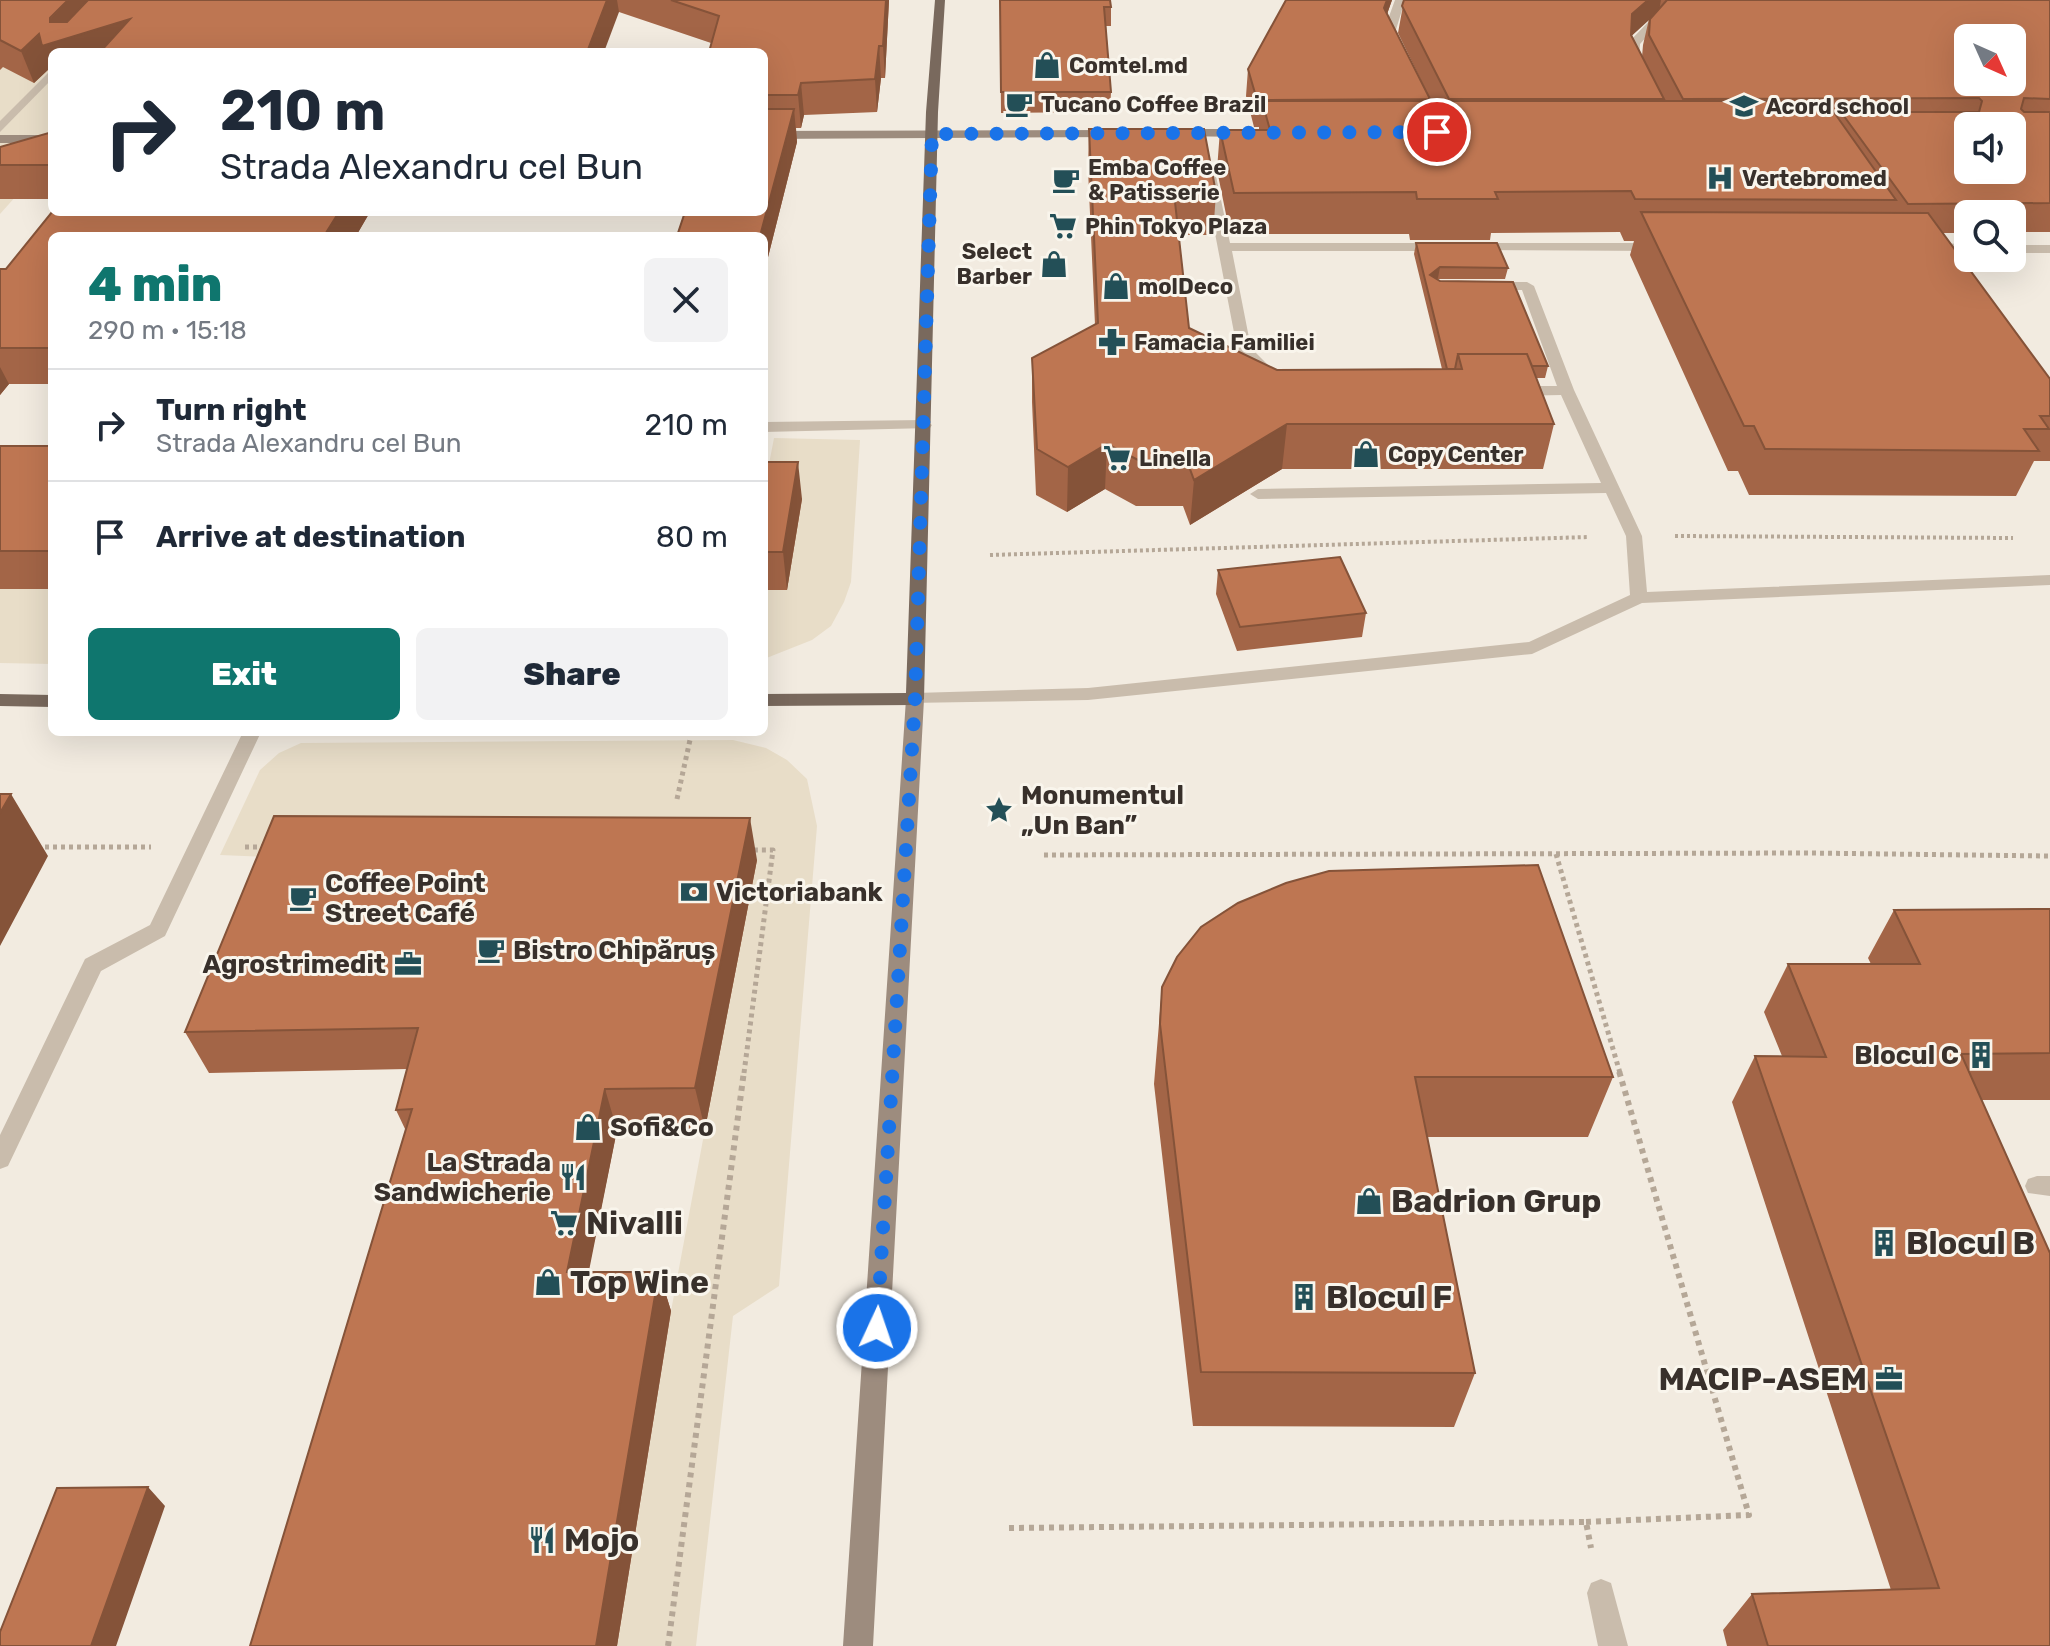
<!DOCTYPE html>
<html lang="en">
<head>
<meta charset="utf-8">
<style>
  body { margin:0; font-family:Rubik,sans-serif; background:#f2f2f3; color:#1f2937; height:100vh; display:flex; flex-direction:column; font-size:30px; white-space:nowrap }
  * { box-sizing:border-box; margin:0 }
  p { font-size:26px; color:#747a83 }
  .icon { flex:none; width:44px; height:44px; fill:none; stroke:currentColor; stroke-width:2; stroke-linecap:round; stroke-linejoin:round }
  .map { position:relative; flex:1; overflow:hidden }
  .details { position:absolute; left:48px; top:232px; width:720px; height:504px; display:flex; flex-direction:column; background:#fff; border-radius:12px; box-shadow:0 8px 32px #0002 }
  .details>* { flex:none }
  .guide { position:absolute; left:48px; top:48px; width:720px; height:168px; border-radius:12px; box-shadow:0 8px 32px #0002; background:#fff; color:#1f2937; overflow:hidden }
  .needle { width:52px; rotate:135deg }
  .tools { position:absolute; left:1954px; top:24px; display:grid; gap:16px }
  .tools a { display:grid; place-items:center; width:72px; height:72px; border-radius:12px; background:#fff; box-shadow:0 8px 32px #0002; font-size:40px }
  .pin { position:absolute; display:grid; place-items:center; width:68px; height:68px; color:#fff; margin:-34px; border:4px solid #fff; border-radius:50%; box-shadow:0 2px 8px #0007 }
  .me { position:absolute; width:88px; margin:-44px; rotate:3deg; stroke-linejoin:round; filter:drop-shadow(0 0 6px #0008) }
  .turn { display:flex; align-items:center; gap:28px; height:168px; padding:0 40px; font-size:36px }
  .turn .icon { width:104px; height:104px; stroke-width:2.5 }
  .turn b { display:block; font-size:56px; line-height:68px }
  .round { display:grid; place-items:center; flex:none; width:84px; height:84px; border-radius:12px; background:#f2f2f3 }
  .head { display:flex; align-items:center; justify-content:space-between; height:136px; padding:0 40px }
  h1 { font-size:48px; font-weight:800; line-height:60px; color:#0f766e }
  .action { display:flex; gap:16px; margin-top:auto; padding:16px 40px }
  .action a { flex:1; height:92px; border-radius:12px; background:#0f766e; color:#fff; font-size:32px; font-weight:800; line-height:92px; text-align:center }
  .action a+a { background:#f2f2f3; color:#1f2937 }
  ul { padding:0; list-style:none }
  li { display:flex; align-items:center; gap:24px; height:112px; padding:0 40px; border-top:2px solid #e0e1e3 }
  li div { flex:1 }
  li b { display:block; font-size:30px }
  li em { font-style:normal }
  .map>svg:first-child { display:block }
</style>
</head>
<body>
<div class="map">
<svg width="2050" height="1646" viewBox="0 0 2050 1646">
  <rect width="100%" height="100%" fill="#f2ebe0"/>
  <path fill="#e8ddc8" d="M52,52V169L35,175L0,214V57Z
    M774,438L860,440L851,582L844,602L831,626L812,640L764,659V590L787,589L764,490Z
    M0,589H52V664L0,663Z
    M733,740L766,748L787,760L807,779L817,826L779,1286L733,1316L696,1646H617L671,1311L705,1129L293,858L220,855L260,770L279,753L301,743Z"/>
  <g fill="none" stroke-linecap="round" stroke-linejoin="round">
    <path stroke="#b5a797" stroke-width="4" stroke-dasharray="3 3" stroke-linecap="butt" d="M1675,536L2013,538
      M990,555L1589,537"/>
    <path stroke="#b5a797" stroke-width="5" stroke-dasharray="4 4" stroke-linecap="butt" d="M677,799L690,740
      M37,847H151
      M245,847H267
      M1556,854L1620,1073
      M1044,855L1806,853L2050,856
      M744,1073L773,850H749"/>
    <path stroke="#b5a797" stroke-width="6" stroke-dasharray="5 5" stroke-linecap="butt" d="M1586,1522L1749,1515L1619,1071
      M1009,1528L1586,1522L1591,1548
      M668,1646L744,1071"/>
    <path fill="#c9bcac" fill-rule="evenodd" d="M1395,0H1405L1395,33L1401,46L1395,49L1391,48L1383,33Z
      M1655,15L1665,17L1640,44L1639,62L1642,68L1632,70L1627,62L1628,43Z
      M1210,172L1216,176L1230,243H1441L1448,247L1441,251H1232L1251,348L1276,373L1274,376C1258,378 1245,361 1237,348L1204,176Z
      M1473,243H1657L1664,247L1657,251L1468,250V244Z
      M1929,243L1968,244V252L1924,250V244Z
      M2012,245H2050V253H2012Z
      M1527,282L1534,286L1574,390L1642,536L1647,592L2050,575V585L1642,603L1532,654L1088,700L908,703L906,699L915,693L1088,688L1529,642L1630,595L1626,536L1606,493L1258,499L1250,494L1258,489L1601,483L1561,395L1514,396L1506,391L1514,386H1557L1522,290H1490L1483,286L1490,282Z
      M924,420L932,425L930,428L764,432V422Z
      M243,732H261L165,936L101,971L8,1166L0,1169V1135L85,959L150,925Z
      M2037,1176H2050V1196L2028,1193L2025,1186L2028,1179Z
      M1601,1579L1611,1583L1628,1646H1598L1587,1593L1591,1583Z"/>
    <path fill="#c9bcac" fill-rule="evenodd" d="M52,69V79L0,132V121Z"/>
    <path fill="#9d8c7e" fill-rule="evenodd" d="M1180,129H1244L1250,133L1244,137L1176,136V130Z
      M1120,130V136L1116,137L764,139V131Z
      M0,135H52V143H0Z
      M915,693L924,699L873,1646H843L906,699Z"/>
    <path fill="#79695d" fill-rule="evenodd" d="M935,0H945L938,112L924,699L915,705L764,706V694L906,693L926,112Z
      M0,694L52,695V707L0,706Z"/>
  </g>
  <path fill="#a36547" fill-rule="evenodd" d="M0,0H889L885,78H881L877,112L804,115L801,128H796L797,142L764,273V236L683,216H678L677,212H764V52L711,43L619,12L51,67L34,83L3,67L0,70Z
    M1000,0L1111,7V26H1106L1111,92L1110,112L1001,113Z
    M1286,0H1392L1387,14L1430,99V101H1431L1398,33L1404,0H2050V232H2012V214H1968V233H1943L2050,379V461H2034L2016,496L1749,495L1738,471H1728L1630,255L1634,241H1624L1620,232L1491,233L1490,240H1410L1409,234H1230L1217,170L1220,130H1259V127H1254L1246,96L1248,69ZM1649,19L1643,45L1642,57L1631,36Z
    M1089,129L1216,193L1213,235H1179L1189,328L1277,370L1442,369L1414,254L1416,243L1508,268L1505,279H1437L1548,366L1545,378H1536L1554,424L1543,469H1282L1190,525L1183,506H1136L1105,489L1067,512L1036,495L1032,402V358L1095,325L1088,169Z
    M52,132V199H0V147Z
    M52,212H370L356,236H52V384H9L0,395V269H6Z
    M0,446H52V589H0Z
    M764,462L802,499L787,590H764Z
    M1218,570L1366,613L1362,637L1237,651L1216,594Z
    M757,860L705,1129L617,1130L588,1272H659L671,1311L617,1646H250L406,1131L396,1110L407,1069L209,1073L185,1032Z
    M2050,909V1100H1982L2050,1646H1727L1723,1630L1752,1594L1891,1590L1732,1102L1755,1056H1782L1764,1012L1788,964H1871L1868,958L1894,910Z
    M1162,987L1613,1077L1588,1137H1427L1475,1373L1454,1427L1193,1426L1154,1084Z"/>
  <path fill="#855339" d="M68,0H109L130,19L136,52H52V70L51,67L34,83L21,51Z
    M607,0H617L619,12L604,52H587Z
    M886,0H889L885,78L883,46Z
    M1387,0H1392L1380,34L1384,8Z
    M1648,0H1661L1659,11L1626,41L1632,14Z
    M879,46L881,78L877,112L875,79Z
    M801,83L804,115L801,128L798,95Z
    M794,109L797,142L764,273V236H760Z
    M339,212H370L356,236H324Z
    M1440,267L1438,278L1428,286L1430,275Z
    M0,367L9,384L0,395Z
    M1287,424L1282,469L1190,525L1194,480Z
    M1107,444L1105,489L1067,512L1068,467Z
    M798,462L802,499L787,590L783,552Z
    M11,794L48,856L0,946V813Z
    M750,818L757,860L705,1129L695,1088Z
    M605,1089L617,1130L581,1311L567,1272Z
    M659,1272L671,1311L617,1646H596Z
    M148,1487L165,1506L116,1646H91Z"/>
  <path fill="#be7652" stroke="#855339" stroke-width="2" fill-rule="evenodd" d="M0,0H68L50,18V22H67L88,0H607L587,52H100L130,19L42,46L39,34L21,51L0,40Z
    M671,0H886L883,46H879L875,79L801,83L798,95H764V52H709L719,16Z
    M1000,0H1110L1111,7H1104L1111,92H1001Z
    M1286,0H1387L1384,8L1430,99L1257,100L1248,69Z
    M1404,0H1648L1632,14L1631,35L1664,99H1449L1402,6Z
    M1667,0H2050V99L2024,98L2021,109L2024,112H2050V203L1908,204L1841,112H1979L1982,101L1979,98L1683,99L1649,35L1650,19ZM1968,38H2012V82H1968ZM1968,126H2012V170H1968Z
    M1262,101H1826L1896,200L1635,199L1631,191L1495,192L1498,199H1417L1416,192L1234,193L1220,130H1270Z
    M764,109H794L760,236H677L685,212H764Z
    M1089,129H1204L1216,193H1174L1189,328L1277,370L1462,369L1458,354H1527L1554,424H1287L1194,480L1187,461L1138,460L1107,444L1068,467L1037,449L1032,358L1098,323Z
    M52,132V165H0V147Z
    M52,212H339L324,236H52V348H0V269H6Z
    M1641,212L1928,213L2050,379V416H2040L2049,429H2024L2039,451L1765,449L1754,426H1744Z
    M1416,243H1497L1508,268L1440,267L1430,275L1440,281L1513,282L1548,366H1532L1527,354H1458L1455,369H1447Z
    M0,446H52V551H0Z
    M764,462H798L783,552H764Z
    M1340,557L1366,613L1240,627L1218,570Z
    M0,794H11L0,813Z
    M274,816L750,818L695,1088L605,1089L567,1272H659L596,1646H250L412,1109L396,1110L418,1028L185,1032Z
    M1538,865L1613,1077H1415L1475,1373L1201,1372L1160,1024L1162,987L1177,957L1201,927L1238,903L1286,883L1329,871Z
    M2050,909V1053L1961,1054L2050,1253V1646H1768L1752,1594L1939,1588L1755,1056L1826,1057L1788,964H1920L1894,910Z
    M148,1487L91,1646H0V1632L57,1488Z"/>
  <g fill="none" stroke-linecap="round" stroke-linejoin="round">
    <path stroke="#1a73e8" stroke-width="14" stroke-dasharray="0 25.2" d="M877,1328L915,699L932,134L1437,132"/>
  </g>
  <defs>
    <g id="shop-bare" transform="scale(2.16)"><path d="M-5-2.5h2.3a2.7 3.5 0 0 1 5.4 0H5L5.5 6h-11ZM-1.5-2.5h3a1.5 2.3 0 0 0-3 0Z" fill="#234f57" stroke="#f9f5ec" stroke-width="2.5" paint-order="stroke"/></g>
    <g id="cafe-bare" transform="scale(2.16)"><path d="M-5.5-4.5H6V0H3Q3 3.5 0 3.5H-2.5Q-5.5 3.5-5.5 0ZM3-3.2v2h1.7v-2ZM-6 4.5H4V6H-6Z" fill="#234f57" stroke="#f9f5ec" stroke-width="2.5" paint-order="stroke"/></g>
    <g id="school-bare" transform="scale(2.16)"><path d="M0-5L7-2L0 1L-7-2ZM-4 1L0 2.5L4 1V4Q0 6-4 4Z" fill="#234f57" stroke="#f9f5ec" stroke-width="2.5" paint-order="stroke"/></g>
    <g id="hospital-bare" transform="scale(2.16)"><path d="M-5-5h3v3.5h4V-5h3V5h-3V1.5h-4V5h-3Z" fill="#234f57" stroke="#f9f5ec" stroke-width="2.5" paint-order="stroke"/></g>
    <g id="supermarket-bare" transform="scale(2.16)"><path d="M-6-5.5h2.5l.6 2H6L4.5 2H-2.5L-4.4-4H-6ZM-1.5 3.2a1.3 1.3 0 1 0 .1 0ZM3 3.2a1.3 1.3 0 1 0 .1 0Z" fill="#234f57" stroke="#f9f5ec" stroke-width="2.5" paint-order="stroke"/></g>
    <g id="pharmacy-bare" transform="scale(2.16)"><path d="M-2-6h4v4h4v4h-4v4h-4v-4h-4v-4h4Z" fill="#234f57" stroke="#f9f5ec" stroke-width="2.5" paint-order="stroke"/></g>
    <g id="sight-bare" transform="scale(2.16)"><path d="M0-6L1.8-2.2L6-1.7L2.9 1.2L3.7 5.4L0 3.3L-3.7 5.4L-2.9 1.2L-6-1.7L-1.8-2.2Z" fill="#234f57" stroke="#f9f5ec" stroke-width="2.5" paint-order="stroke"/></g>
    <g id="bank-bare" transform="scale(2.16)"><path d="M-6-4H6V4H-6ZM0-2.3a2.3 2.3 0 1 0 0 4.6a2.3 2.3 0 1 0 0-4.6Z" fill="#234f57" stroke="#f9f5ec" stroke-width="2.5" paint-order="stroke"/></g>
    <g id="office-bare" transform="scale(2.16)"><path d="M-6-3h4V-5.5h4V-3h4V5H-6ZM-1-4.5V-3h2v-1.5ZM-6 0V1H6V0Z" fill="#234f57" stroke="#f9f5ec" stroke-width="2.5" paint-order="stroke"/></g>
    <g id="building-bare" transform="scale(2.16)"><path d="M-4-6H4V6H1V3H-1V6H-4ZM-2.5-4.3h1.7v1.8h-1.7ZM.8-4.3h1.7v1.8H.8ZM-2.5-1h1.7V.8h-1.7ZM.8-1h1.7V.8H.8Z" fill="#234f57" stroke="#f9f5ec" stroke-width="2.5" paint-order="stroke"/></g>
    <g id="restaurant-bare" transform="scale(2.16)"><path d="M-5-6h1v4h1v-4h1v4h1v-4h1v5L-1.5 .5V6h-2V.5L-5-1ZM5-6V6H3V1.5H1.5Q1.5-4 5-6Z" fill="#234f57" stroke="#f9f5ec" stroke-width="2.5" paint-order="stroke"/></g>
  </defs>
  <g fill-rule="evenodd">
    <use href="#shop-bare" x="1047" y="65"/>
    <use href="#cafe-bare" x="1019" y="104"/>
    <use href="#school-bare" x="1744" y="106"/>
    <use href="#hospital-bare" x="1720" y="178"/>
    <use href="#cafe-bare" x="1066" y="180"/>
    <use href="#supermarket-bare" x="1063" y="226"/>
    <use href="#shop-bare" x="1054" y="264"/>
    <use href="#shop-bare" x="1116" y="286"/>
    <use href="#pharmacy-bare" x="1112" y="342"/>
    <use href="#shop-bare" x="1366" y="454"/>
    <use href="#supermarket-bare" x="1117" y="458"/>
    <use href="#sight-bare" x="999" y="810"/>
    <use href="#bank-bare" x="694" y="892"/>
    <use href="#cafe-bare" x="303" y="898"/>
    <use href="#cafe-bare" x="491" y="950"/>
    <use href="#office-bare" x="408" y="964"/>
    <use href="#building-bare" x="1981" y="1055"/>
    <use href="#shop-bare" x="588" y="1127"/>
    <use href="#restaurant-bare" x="573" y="1177"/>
    <use href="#shop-bare" x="1369" y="1201"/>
    <use href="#supermarket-bare" x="564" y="1223"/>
    <use href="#building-bare" x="1884" y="1243"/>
    <use href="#shop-bare" x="548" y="1282"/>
    <use href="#building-bare" x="1304" y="1297"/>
    <use href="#office-bare" x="1889" y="1379"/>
    <use href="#restaurant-bare" x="542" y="1540"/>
  </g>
  <g text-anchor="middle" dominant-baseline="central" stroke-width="6" stroke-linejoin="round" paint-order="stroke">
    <g font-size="22" font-weight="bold" fill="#38302b" stroke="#f9f5ec" text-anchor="start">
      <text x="1069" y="65">Comtel.md</text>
      <text x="1041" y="104">Tucano Coffee Brazil</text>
      <text x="1766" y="106">Acord school</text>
      <text x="1088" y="167">Emba Coffee<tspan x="1088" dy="25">&amp; Patisserie</tspan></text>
      <text x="1742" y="178">Vertebromed</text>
      <text x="1085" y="226">Phin Tokyo Plaza</text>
      <text x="1032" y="251" text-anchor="end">Select<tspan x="1032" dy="25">Barber</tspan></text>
      <text x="1138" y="286">molDeco</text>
      <text x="1134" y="342">Famacia Familiei</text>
      <text x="1388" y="454">Copy Center</text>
      <text x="1139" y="458">Linella</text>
    </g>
    <g font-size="26" font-weight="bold" fill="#38302b" stroke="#f9f5ec" text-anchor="start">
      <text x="1021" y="795">Monumentul<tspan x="1021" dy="30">„Un Ban”</tspan></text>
      <text x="325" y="883">Coffee Point<tspan x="325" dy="30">Street Café</tspan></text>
      <text x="716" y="892">Victoriabank</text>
      <text x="513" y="950">Bistro Chipăruș</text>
      <text x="386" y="964" text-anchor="end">Agrostrimedit</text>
      <text x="1959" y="1055" text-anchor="end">Blocul C</text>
      <text x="610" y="1127">Sofi&amp;Co</text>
      <text x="551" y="1162" text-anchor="end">La Strada<tspan x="551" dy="30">Sandwicherie</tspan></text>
    </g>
    <g font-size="32" font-weight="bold" fill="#38302b" stroke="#f9f5ec" text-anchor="start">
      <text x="1391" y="1201">Badrion Grup</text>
      <text x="586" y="1223">Nivalli</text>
      <text x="1906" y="1243">Blocul B</text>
      <text x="570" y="1282">Top Wine</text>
      <text x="1326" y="1297">Blocul F</text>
      <text x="1867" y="1379" text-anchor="end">MACIP-ASEM</text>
      <text x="564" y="1540">Mojo</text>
    </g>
  </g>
</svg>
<div class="tools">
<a><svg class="needle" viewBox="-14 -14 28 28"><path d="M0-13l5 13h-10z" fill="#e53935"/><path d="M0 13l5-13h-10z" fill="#747a83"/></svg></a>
<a><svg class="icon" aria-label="sound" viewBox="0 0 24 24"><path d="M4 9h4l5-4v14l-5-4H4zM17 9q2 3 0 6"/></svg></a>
<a><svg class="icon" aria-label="search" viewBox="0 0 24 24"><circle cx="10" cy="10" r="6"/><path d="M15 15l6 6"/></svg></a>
</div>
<div class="pin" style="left:1437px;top:132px;background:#d93025"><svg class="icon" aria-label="arrive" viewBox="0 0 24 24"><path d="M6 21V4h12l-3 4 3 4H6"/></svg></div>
<svg class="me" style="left:877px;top:1328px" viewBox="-20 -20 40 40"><circle r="17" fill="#1a73e8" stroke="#fff" stroke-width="3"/><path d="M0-11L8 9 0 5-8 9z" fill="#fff"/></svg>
<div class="guide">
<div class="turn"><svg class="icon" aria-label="right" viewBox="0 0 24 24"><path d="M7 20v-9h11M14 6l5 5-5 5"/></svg><div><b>210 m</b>Strada Alexandru cel Bun</div></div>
</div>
<section class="details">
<div class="head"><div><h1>4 min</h1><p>290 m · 15:18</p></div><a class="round"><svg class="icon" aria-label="close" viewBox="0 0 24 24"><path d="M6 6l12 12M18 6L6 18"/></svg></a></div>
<ul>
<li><svg class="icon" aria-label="right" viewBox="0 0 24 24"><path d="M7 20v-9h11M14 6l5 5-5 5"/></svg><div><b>Turn right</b><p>Strada Alexandru cel Bun</p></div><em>210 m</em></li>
<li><svg class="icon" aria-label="arrive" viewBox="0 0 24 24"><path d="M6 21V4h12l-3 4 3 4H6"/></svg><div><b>Arrive at destination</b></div><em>80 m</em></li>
</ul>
<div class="action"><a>Exit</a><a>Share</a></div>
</section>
</div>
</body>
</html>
